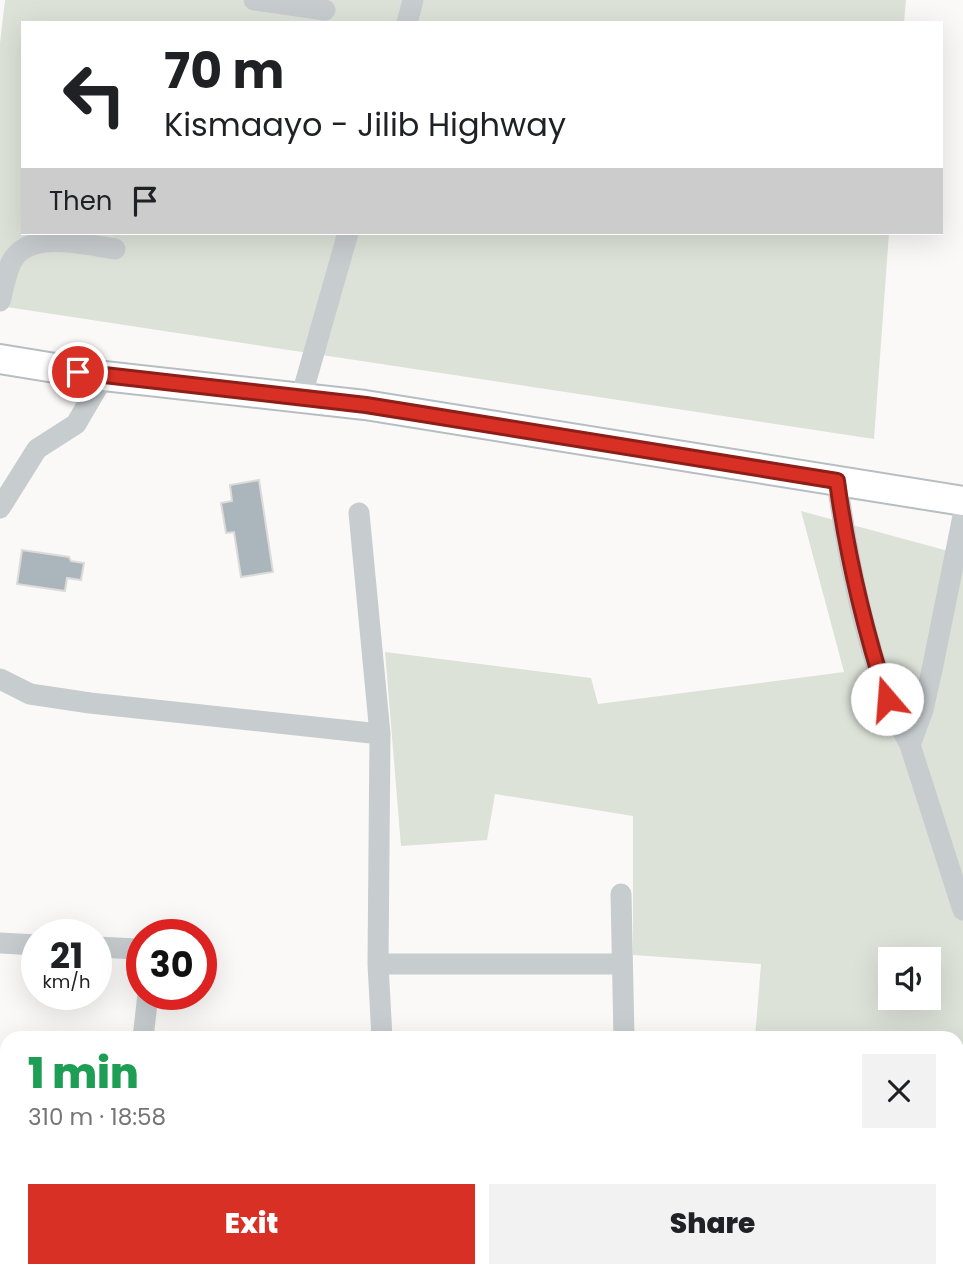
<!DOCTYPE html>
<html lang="en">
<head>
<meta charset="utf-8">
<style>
  body { margin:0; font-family:Poppins,sans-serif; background:#f2f2f2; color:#202124; height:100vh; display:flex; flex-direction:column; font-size:26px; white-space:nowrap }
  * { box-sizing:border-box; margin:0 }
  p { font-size:23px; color:#757577 }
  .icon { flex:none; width:38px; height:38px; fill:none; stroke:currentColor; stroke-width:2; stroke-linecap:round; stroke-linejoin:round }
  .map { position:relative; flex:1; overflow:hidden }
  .side { position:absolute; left:0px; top:1031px; width:964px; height:247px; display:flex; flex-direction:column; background:#fff; border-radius:21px 21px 0 0; box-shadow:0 7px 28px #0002 }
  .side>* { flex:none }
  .banner { position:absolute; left:21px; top:21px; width:922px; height:214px; border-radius:0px; box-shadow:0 7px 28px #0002; background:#fff; color:#202124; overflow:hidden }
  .fabs { position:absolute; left:878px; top:947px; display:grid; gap:14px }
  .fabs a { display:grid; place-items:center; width:63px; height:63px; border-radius:0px; background:#fff; box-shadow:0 7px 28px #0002; font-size:35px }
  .speed { position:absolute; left:21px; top:919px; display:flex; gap:14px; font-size:35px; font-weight:700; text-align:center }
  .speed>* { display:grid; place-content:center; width:91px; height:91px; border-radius:50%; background:#fff; box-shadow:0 7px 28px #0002; line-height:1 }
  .speed small { font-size:18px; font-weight:400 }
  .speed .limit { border:10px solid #d22; background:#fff; color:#111 }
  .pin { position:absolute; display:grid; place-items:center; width:60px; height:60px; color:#fff; margin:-30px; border:4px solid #fff; border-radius:50%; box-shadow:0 2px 7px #0007 }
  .me { position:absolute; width:77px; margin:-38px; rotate:342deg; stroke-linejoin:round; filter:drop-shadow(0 0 5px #0008) }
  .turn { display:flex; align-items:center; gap:24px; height:147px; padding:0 28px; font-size:32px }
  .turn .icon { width:91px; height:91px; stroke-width:2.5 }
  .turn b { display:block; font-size:49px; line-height:60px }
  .then { display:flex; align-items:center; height:66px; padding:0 28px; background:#0003; gap:14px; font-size:26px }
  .round { display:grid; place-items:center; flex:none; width:74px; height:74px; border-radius:0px; background:#f2f2f2 }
  .head { display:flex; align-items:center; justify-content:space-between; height:119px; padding:0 28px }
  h1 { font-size:42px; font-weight:800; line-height:52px; color:#1e9e55 }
  .action { display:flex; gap:14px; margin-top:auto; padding:14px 28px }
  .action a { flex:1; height:80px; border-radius:0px; background:#d93025; color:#fff; font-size:28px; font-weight:800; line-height:80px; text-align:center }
  .action a+a { background:#f2f2f2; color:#202124 }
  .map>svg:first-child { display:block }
</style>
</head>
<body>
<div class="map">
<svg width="963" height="1276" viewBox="0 0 963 1276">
  <rect width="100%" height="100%" fill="#faf9f7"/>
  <path fill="#dce2d8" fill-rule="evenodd" d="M5,0H906L904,23H23V233H889L874,439L0,306V43Z
    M801,511L963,555V1160H957V1038H755L761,964L633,955V816L495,794L487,840L401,846L385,652L591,678L598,704L844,672ZM891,959H929V998H891Z"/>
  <path fill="#abb6bc" stroke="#dcdbd9" stroke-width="2" d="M259,480L273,572L241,577L234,532L226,533L221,503L232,501L230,485Z
    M22,550L69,557L71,561L84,563L81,580L67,578L65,591L17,584Z"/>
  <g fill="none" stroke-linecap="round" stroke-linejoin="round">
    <g stroke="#b7bec1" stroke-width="32">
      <path id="major" d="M0,359L104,376L365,405L963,501"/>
    </g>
    <path stroke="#c7cccf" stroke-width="21" d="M254,0L325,10
      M407,23L413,0
      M0,301C4,288 6,269 14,258C33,230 87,245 115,249
      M301,398L348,233
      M837,481C847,554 861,627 887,696C893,713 902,729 910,745
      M0,508L37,449L76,424L104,376
      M359,513L380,734L378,964L382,1038
      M963,516L933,665L923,710L910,745L963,910
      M0,679L30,694L90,703L380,734
      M621,894L624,1038
      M0,943L37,945
      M96,947L138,949L142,952
      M378,964H622
      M143,1038L148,994
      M0,1133L7,1134
      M957,1264L963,1262
      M400,1270L401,1276
      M666,1270L668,1276
      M49,1276L50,1270
      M913,1276L933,1270"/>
    <use href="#major" stroke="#fff" stroke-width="28"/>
  </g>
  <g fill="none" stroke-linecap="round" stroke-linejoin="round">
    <g stroke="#8d1f18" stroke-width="18">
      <path id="route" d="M78,372L366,405L837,481C847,555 864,627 887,699"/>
    </g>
    <use href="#route" stroke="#d93025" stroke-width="12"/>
  </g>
</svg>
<div class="fabs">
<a><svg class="icon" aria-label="sound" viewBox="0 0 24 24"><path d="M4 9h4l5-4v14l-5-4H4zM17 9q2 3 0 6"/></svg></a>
</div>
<div class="speed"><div>21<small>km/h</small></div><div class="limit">30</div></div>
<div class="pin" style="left:78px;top:372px;background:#d93025"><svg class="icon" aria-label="arrive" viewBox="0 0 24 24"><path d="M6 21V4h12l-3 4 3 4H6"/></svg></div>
<svg class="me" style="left:887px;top:699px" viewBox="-20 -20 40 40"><circle r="19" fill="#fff"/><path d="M0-13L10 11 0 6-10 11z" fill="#d93025"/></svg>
<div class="banner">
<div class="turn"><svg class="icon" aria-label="left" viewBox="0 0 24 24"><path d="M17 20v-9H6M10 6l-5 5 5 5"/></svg><div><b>70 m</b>Kismaayo - Jilib Highway</div></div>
<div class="then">Then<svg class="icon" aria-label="arrive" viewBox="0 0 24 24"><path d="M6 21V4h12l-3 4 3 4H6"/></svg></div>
</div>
<section class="side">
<div class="head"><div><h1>1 min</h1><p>310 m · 18:58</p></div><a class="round"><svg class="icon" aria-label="close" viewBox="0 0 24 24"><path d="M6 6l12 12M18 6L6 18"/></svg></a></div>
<div class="action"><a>Exit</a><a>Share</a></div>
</section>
</div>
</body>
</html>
